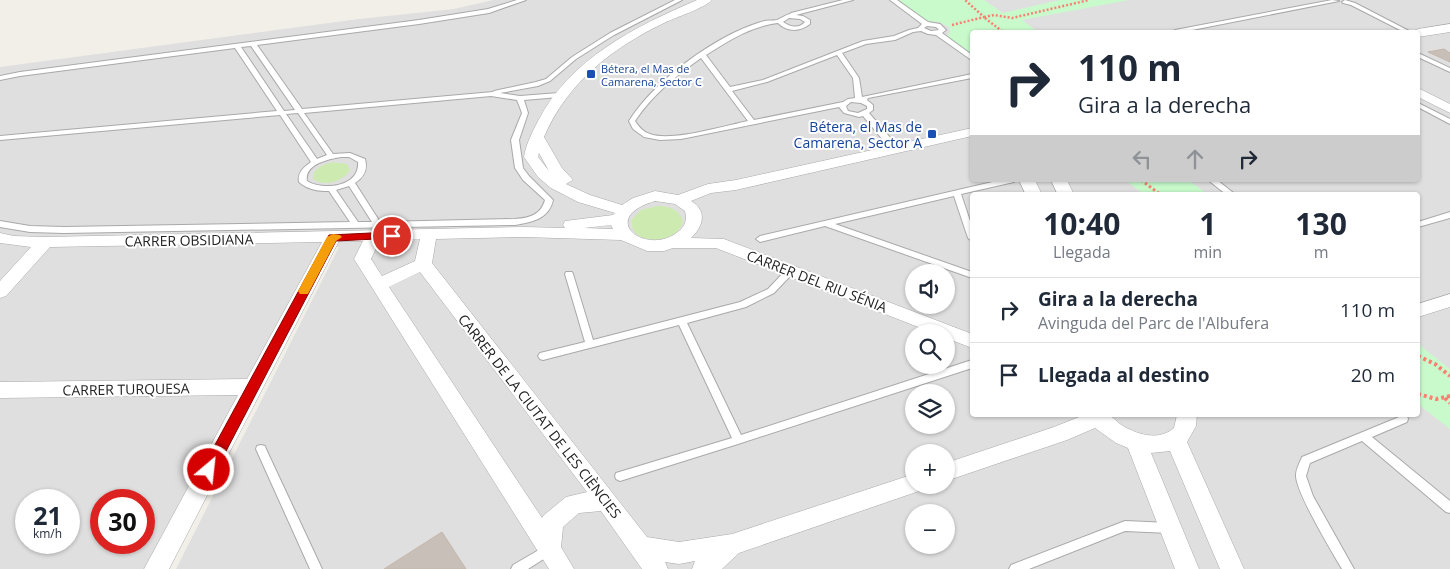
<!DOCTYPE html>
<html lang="es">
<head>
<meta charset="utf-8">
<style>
  body { margin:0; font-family:"Open Sans",sans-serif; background:#f6f6f7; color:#1f2937; height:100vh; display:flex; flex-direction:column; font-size:19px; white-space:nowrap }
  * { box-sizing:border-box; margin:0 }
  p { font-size:16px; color:#747a83 }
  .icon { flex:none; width:28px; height:28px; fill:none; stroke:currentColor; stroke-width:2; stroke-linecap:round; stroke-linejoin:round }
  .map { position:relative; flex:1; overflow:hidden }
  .details { position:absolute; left:970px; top:192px; width:450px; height:225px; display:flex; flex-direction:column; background:#fff; border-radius:5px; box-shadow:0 1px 4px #0004 }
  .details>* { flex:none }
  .hud { position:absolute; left:970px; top:30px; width:450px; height:152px; border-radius:5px; box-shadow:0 1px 4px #0004; background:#fff; color:#1f2937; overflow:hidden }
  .fabs { position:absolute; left:905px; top:264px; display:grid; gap:10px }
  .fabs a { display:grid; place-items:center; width:50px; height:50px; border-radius:50%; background:#fff; box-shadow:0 1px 4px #0004; font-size:25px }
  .speed { position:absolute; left:15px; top:489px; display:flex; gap:10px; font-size:25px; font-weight:700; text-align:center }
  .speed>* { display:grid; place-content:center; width:65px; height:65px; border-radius:50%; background:#fff; box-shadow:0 1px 4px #0004; line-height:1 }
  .speed small { font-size:12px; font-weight:400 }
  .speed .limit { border:8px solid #d22; background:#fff; color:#111 }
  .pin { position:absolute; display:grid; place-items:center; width:42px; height:42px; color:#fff; margin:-21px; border:2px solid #fff; border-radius:50%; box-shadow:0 1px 5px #0007 }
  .me { position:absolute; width:55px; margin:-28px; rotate:28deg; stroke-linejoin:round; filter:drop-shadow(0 0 4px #0008) }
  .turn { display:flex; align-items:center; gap:18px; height:105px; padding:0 25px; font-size:22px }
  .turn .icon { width:65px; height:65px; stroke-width:2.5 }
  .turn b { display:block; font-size:35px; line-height:42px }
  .lanes { display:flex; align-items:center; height:48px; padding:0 25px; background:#0003; justify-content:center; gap:25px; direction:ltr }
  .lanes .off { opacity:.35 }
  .eta { display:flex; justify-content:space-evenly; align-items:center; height:85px; text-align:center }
  .eta b { font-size:30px; font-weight:700; line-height:35px }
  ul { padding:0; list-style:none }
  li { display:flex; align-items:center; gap:15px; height:65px; padding:0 25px; border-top:1px solid #e0e1e3 }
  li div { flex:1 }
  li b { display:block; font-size:19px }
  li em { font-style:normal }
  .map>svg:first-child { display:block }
</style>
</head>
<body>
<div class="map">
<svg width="1450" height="569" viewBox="0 0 1450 569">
  <rect width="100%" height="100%" fill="#f2efe9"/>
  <path fill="#e0dfdf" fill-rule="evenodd" d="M493,0H1450V569H176L339,247H327L150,569H0V67L359,19L454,9ZM972,32H1418V180H972ZM972,195H1418V415H972ZM914,272H946V305H914ZM914,332H946V365H914ZM914,392H946V425H914ZM914,452H946V485H914ZM26,500H69V542H26ZM101,500H144V542H101ZM914,512H946V545H914Z"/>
  <path fill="#cdebb0" d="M332,162L347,164L350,170C343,182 324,187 313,179L314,172L321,166Z
    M657,206C669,206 680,209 683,222C676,246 627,246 632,219L641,210Z"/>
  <path fill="#c8facc" d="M898,0H984L1003,13L1060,0H1129L1022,20L1038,32H972V56L946,37L950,32L949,27L939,22L927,21Z
    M1125,180H1188L1209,195H1145Z
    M1418,344L1450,369V429L1418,404Z"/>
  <path fill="#c7bfb8" stroke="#c4b6ab" d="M1444,49L1450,53V62L1428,52Z
    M442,532L466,569H384Z"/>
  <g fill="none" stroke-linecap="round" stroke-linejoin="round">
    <g stroke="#a9a9a9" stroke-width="2">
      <path id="service" d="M517,0H526L489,13L419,24L257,45L302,109L493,92L494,91L536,82L546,79L572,57L610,33L675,0H682L614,35L576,59L550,81L538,86L500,93L520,96L559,93L562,95L559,97L524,100L528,113L519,140L523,168L529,176L553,200C549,219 532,222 515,225L64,233L30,232L0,227V221L30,226L64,227L350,222L329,191C318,191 308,190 299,182C297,173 304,167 311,162L280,115L0,140V136L277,111L235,48L20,76L0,80V76L20,72L419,20L488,9ZM251,46L295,110L284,111L241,47ZM491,96L517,100L522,113L511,140L515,168L523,180L545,200C541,215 529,218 515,219L380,222L355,183C364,177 368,170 365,159L350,153L333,154L304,113ZM298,113L327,155L317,159L286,114ZM341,157H349L358,162C360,187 323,191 307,181C304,164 329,159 341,157ZM349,186L372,222H358L336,190Z
        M843,0H853L796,15L803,16L810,20V24C800,32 787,32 778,23C751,26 728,41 706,55L730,87L763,80L863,41L894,36L909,30L918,28L922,24L890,0H897L928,22L940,24L946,30L942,33L972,55V60L970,59L936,35L928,34L921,31L913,32L895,40L866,44L842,53L859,78L862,97L972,74V78L868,98L867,100L873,105V110L869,113L899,148V152H893L863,116L859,117L844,113L839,107L681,139L660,140L644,137L633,129L629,121C655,80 715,36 761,22C766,20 772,21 777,20C782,18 785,15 790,14L791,13ZM789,18L800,19L805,22C799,29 790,27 783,22ZM927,26L936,27L939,30L931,31L924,28ZM837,55L853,78L855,98L848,99L843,102L754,120L732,91L767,82ZM701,58L748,121C724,126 671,142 650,134C643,132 639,127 635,121C652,95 676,76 701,58ZM851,102L861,103L867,106V109L858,113L848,111L846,106Z
        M1332,0L1339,1L1182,32H1172L1175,30Z
        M1345,0L1355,3L1411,32H1404L1351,5L1343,3L1342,2Z
        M1418,53L1450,68V72L1418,57Z
        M1418,103L1450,119V124L1418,107Z
        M1001,180H1015L1014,182L961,194L972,227V241L968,238L954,196L835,224L972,272V278L825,226L760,242L756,239L760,236Z
        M1208,180H1217L1236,195H1227Z
        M1450,212V218L1418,227V222Z
        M790,268L793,269L794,271L793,273L774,293L746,307L687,323L741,435L972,360V368L738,444L620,481L616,479L615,476L616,473L732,438L679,325L543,360L540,359L538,356L540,353L585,342L565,274L566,272H572L573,274L593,340L740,302L768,289L787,269Z
        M1404,415L1407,416L1408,419L1407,422L1372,437L1450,501V513L1446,512L1362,441L1310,463L1306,476L1313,496L1354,569H1342C1332,552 1295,491 1296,475C1296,469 1300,462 1302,457Z
        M261,445L265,446L266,449L322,569H310L256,449L257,446Z
        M1125,521L1170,523L1174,524L1176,528L1174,532L1170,533L1125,531L1029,569H1009L1011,565Z
        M549,544L553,545L555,549L553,553L528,569H511L513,565Z"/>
    </g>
    <g stroke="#a9a9a9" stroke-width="1">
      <path id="minor" d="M697,0H712C703,9 676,17 664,23C612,48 567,83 544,137L562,168L573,180L566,184L590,195L622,205L633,198L655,191L678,195L708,184L736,180L972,128V136L736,190L711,193L691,201C707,210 704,226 691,238L724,239L972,334V348L946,338V332H931L716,248H673L664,251H647L621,240L524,237L436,239L432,263L647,537L679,542L732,534L914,474V485H924L922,490L739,553L722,569H692L695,561L679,564L665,562L668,569H642L601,511L579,513L563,527L561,547L574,569H549L354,259L363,241H339L169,569H144L238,395L0,398V382L247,379L322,242L50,247L6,296L0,298V281L31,247L0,243V233L14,236L45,237L524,227L565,228L563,225L565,221L613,215L615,213L578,202L551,188L538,177L524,157C526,144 532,133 538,121C570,59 634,27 697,0ZM539,153L549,171L538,157ZM655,201L675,204L685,211C687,219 686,225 679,231C648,258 595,219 655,201ZM611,225L613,229L584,228ZM420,239L415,261L382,276L371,259L380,240ZM420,272L587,492L566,497L544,515L542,518L389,287Z
        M1450,24V32L1418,37V32H1412L1418,29Z
        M1418,88L1450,104V113L1418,97Z
        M1019,180H1035L1042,195H1026Z
        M1051,180H1067L1074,195H1058Z
        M1450,294V307L1418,317V304Z
        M1084,415C1091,415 1101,413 1107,415C1112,416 1116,421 1120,424C1135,434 1158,442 1174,428L1177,415H1197L1196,426L1187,442L1244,569H1220L1170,451L1151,453L1199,569H1175L1128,448L1116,443L1095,428L1067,440L946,481V463L1054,427Z"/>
    </g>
    <path stroke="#fa8072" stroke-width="2.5" stroke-dasharray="2 2" stroke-linecap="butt" d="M984,17L994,15L1012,18L1089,0
      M985,18L1003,32
      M952,25L984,17L965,0"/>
    <path stroke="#fa8072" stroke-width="3" stroke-dasharray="2.5 2.5" stroke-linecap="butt" d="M1141,180L1161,195"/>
    <path stroke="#fa8072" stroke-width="4" stroke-dasharray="3 3" stroke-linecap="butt" d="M1418,356L1435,364L1450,376
      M1418,394L1436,399L1450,396
      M1445,398L1450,403"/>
    <use href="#service" fill="#fff" fill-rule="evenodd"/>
    <use href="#minor" fill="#fff" fill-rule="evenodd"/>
  </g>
  <path fill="#d40000" stroke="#8a0000" d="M392,232L397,236L396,238L336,241L214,474L209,476L204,474L202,470L204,465L329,235Z"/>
  <path fill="#f59e0b" d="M333,234L340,235L342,237L336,241L308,294H300L298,291L327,237Z"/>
  <g fill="#1a4fb4" stroke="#fff" stroke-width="2">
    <rect x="586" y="69" width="10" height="10" rx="2.5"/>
    <rect x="927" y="129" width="10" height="10" rx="2.5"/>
  </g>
  <g text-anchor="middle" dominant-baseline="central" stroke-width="4" stroke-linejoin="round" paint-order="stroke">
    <g font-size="11" fill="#164399" stroke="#fff" text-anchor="start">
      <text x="601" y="68">Bétera, el Mas de<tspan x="601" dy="13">Camarena, Sector C</tspan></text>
    </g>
    <g font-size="14" fill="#164399" stroke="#fff" text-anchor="end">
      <text x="922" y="126">Bétera, el Mas de<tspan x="922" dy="16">Camarena, Sector A</tspan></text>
    </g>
    <g font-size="14" fill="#222" stroke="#fff">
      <text transform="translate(189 240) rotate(-1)">CARRER OBSIDIANA</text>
      <text transform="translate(817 281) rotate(21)">CARRER DEL RIU SÉNIA</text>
      <text transform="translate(126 389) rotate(-1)">CARRER TURQUESA</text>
      <text transform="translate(540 416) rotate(52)">CARRER DE LA CIUTAT DE LES CIÈNCIES</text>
    </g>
  </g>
</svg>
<div class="fabs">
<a><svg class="icon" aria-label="sound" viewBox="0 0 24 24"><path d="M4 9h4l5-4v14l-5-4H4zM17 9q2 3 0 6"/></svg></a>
<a><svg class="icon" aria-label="search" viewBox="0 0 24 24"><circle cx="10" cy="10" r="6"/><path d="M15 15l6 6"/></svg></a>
<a><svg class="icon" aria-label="layers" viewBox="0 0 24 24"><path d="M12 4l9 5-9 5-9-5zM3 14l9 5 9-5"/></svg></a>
<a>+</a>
<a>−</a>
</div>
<div class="speed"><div>21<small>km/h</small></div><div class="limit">30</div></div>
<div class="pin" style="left:392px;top:236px;background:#d93025"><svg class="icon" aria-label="arrive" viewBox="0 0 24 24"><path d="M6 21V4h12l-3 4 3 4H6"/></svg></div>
<svg class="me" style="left:209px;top:470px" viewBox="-20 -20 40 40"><circle r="17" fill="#d40000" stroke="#fff" stroke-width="3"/><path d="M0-11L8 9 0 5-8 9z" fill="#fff"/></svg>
<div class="hud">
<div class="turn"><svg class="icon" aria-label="right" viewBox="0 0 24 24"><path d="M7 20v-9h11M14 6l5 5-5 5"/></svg><div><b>110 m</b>Gira a la derecha</div></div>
<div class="lanes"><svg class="icon off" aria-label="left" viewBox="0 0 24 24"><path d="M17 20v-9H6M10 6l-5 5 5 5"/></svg><svg class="icon off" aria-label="ahead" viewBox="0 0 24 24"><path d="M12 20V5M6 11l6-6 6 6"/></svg><svg class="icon" aria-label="right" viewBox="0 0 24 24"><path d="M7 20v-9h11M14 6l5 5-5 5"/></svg></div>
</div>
<section class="details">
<div class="eta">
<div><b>10:40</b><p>Llegada</p></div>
<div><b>1</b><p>min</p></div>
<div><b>130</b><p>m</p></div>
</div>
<ul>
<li><svg class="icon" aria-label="right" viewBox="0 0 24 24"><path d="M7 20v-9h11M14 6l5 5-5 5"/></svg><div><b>Gira a la derecha</b><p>Avinguda del Parc de l'Albufera</p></div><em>110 m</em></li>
<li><svg class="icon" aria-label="arrive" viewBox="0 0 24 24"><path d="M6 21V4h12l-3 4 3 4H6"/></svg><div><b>Llegada al destino</b></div><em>20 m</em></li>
</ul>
</section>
</div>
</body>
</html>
